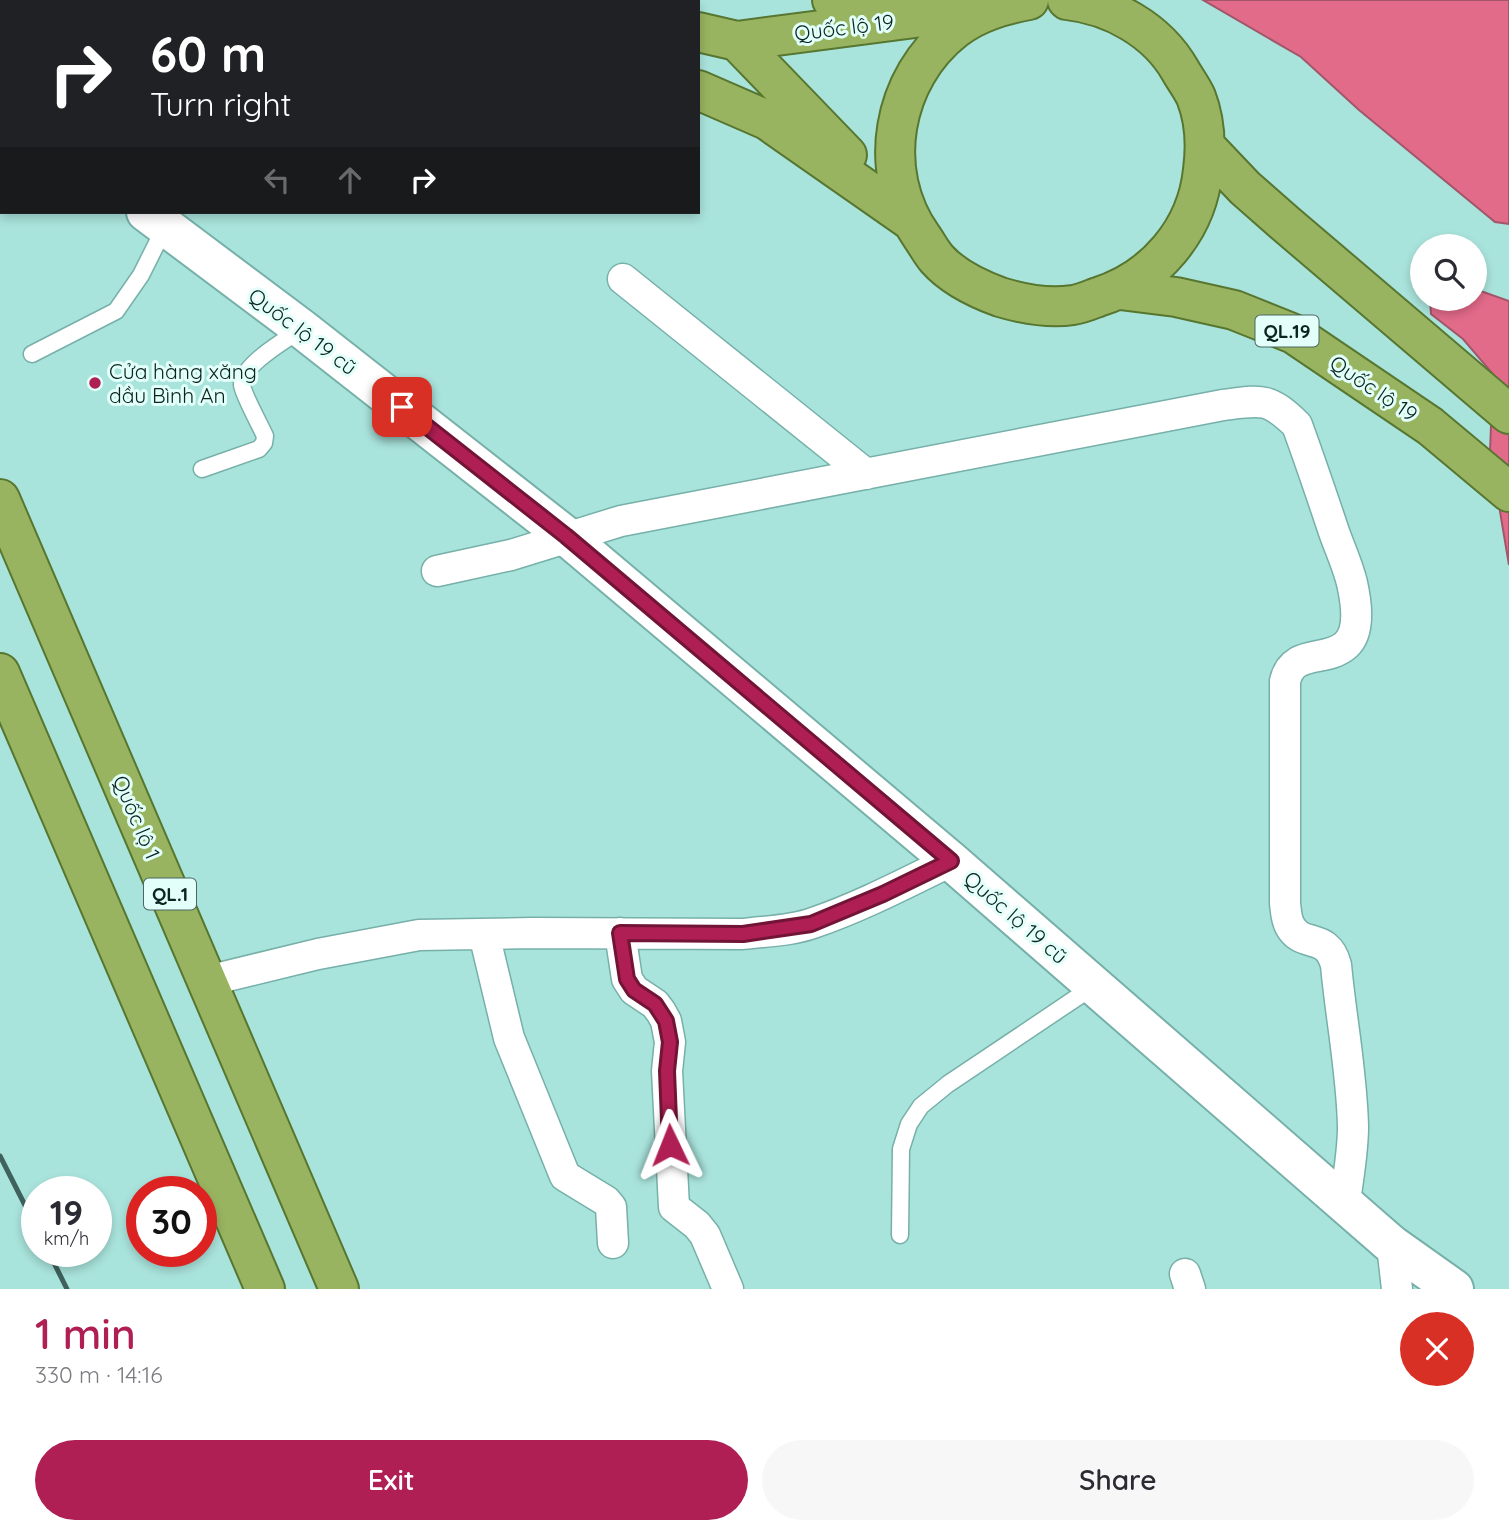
<!DOCTYPE html>
<html lang="en">
<head>
<meta charset="utf-8">
<style>
  body { margin:0; font-family:Quicksand,sans-serif; background:#f7f7f7; color:#2b2b33; height:100vh; display:flex; flex-direction:column; font-size:26px; white-space:nowrap }
  * { box-sizing:border-box; margin:0 }
  p { font-size:23px; color:#7c7c81 }
  .icon { flex:none; width:38px; height:38px; fill:none; stroke:currentColor; stroke-width:2; stroke-linecap:round; stroke-linejoin:round }
  .map { position:relative; height:1289px; overflow:hidden }
  .drawer { display:flex; flex-direction:column; background:#fff; flex:1 }
  .drawer>* { flex:none }
  .guide { position:absolute; left:0px; top:0px; width:700px; height:214px; box-shadow:0 4px 10px #0003; background:#202124; color:#fff; overflow:hidden }
  .controls { position:absolute; left:1410px; top:234px; display:grid; gap:14px }
  .controls a { display:grid; place-items:center; width:77px; height:77px; border-radius:50%; background:#fff; box-shadow:0 4px 10px #0003; font-size:35px }
  .speed { position:absolute; left:21px; top:1176px; display:flex; gap:14px; font-size:35px; font-weight:700; text-align:center }
  .speed>* { display:grid; place-content:center; width:91px; height:91px; border-radius:50%; background:#fff; box-shadow:0 4px 10px #0003; line-height:1 }
  .speed small { font-size:18px; font-weight:400 }
  .speed .limit { border:10px solid #d22; background:#fff; color:#111 }
  .pin { position:absolute; display:grid; place-items:center; width:60px; height:60px; color:#fff; margin:-30px; border-radius:14px; box-shadow:0 4px 10px #0006 }
  .me { position:absolute; width:77px; margin:-38px; rotate:358deg; stroke-linejoin:round; filter:drop-shadow(0 0 5px #0008) }
  .turn { display:flex; align-items:center; gap:24px; height:147px; padding:0 35px; font-size:32px }
  .turn .icon { width:91px; height:91px; stroke-width:2.5 }
  .turn b { display:block; font-size:49px; line-height:60px }
  .lanes { display:flex; align-items:center; height:66px; padding:0 35px; background:#0003; justify-content:center; gap:35px; direction:ltr }
  .lanes .off { opacity:.35 }
  .round { display:grid; place-items:center; flex:none; width:74px; height:74px; border-radius:37px; background:#f7f7f7 }
  .headline { display:flex; align-items:center; justify-content:space-between; height:119px; padding:0 35px }
  h1 { font-size:42px; font-weight:600; line-height:52px; color:#af1f53 }
  .primary-button { display:flex; gap:14px; margin-top:auto; padding:14px 35px }
  .primary-button a { flex:1; height:80px; border-radius:42px; background:#af1f53; color:#fff; font-size:28px; font-weight:600; line-height:80px; text-align:center }
  .primary-button a+a { background:#f7f7f7; color:#2b2b33 }
  .map>svg:first-child { display:block }
</style>
</head>
<body>
<div class="map">
<svg width="1509" height="1289" viewBox="0 0 1509 1289">
  <rect width="100%" height="100%" fill="#a9e4dc"/>
  <path fill="#e36b8a" stroke="#a2566a" stroke-width="2" d="M1203,0H1509V224L1495,222L1359,110L1301,57Z
    M1475,289L1509,301V565L1490,452L1493,374L1463,339L1431,314L1430,299H1475Z"/>
  <g fill="none" stroke-linecap="round" stroke-linejoin="round">
    <g stroke="#76b0a9" stroke-width="19">
      <path id="service" d="M32,354L116,311L141,275L165,227
        M202,469L259,449L264,443L265,436C260,425 243,394 242,385C241,365 287,339 302,329
        M900,1235L901,1149L909,1124L921,1106L948,1084L1094,986"/>
    </g>
    <g stroke="#76b0a9" stroke-width="33">
      <path id="minor" d="M623,279L866,474
        M437,571L511,555L621,521L1223,405C1262,400 1268,397 1297,425C1310,461 1322,496 1334,532C1340,549 1348,566 1352,583C1356,601 1361,631 1346,645C1326,663 1293,648 1285,681V903C1286,911 1286,919 1290,926C1302,949 1327,931 1336,965C1341,1019 1352,1073 1353,1127C1353,1152 1348,1178 1345,1202
        M620,933L627,979L634,990L655,1004L661,1012L666,1021L670,1042L667,1071L674,1207L697,1225L705,1235L728,1289
        M484,934L509,1038L565,1176L606,1201L611,1207L613,1243
        M207,981L318,954L419,935L532,933L743,934C766,931 791,931 813,923C860,907 906,883 951,861
        M1392,1245L1397,1289
        M1185,1274L1190,1289"/>
    </g>
    <g stroke="#76b0a9" stroke-width="42">
      <path id="tertiary" d="M0,70L2,73
        M146,212L302,329L566,536L951,861L1392,1245L1454,1289"/>
    </g>
    <g stroke="#577630" stroke-width="42">
      <path id="trunk" d="M366,0L374,2
        M564,0L571,2
        M832,0L890,4
        M1029,0C1003,5 977,12 955,29C892,78 875,171 922,237C927,244 931,252 937,259C953,277 978,289 1000,297C1023,304 1048,309 1073,305C1081,304 1090,300 1098,297C1155,279 1197,230 1203,170C1206,147 1205,120 1196,97C1192,88 1185,79 1180,70C1157,30 1112,5 1067,0
        M698,32L737,41L984,9
        M737,41L847,155
        M698,90L767,120L910,220
        M1206,147L1245,188L1286,224L1509,414
        M1120,290L1176,297L1234,310L1294,334L1430,426L1509,492
        M0,499L339,1289
        M0,673L265,1289"/>
    </g>
    <use href="#service" stroke="#fff" stroke-width="16"/>
    <use href="#minor" stroke="#fff" stroke-width="30"/>
    <use href="#tertiary" stroke="#fff" stroke-width="38"/>
    <use href="#trunk" stroke="#98b460" stroke-width="38"/>
    <path stroke="#3f625d" stroke-width="5" d="M0,1156L37,1229
      M48,1251L67,1289"/>
  </g>
  <g fill="none" stroke-linecap="round" stroke-linejoin="round">
    <g stroke="#721436" stroke-width="18">
      <path id="route" d="M402,407L566,536L951,861L883,894L811,924L743,934L620,933L627,979L634,990L655,1004L666,1021L670,1042L667,1071L670,1145"/>
    </g>
    <use href="#route" stroke="#af1f53" stroke-width="12"/>
  </g>
  <circle fill="#af1f53" stroke="#e2fffa" stroke-width="2.5" cx="95" cy="383" r="7"/>
  <g text-anchor="middle" dominant-baseline="central" stroke-width="6" stroke-linejoin="round" paint-order="stroke">
    <g fill="#e2fffa" stroke="#4c6662" stroke-width="2">
      <rect x="1255.5" y="315.5" width="63" height="31" rx="5"/>
      <rect x="144" y="878.5" width="52" height="31" rx="5"/>
    </g>
    <g font-size="19" font-weight="bold" fill="#0c2421">
      <text x="1287" y="331">QL.19</text>
      <text x="170" y="894">QL.1</text>
    </g>
    <g font-size="21" fill="#0c2421" stroke="#e2fffa">
      <text transform="translate(844 27) rotate(-7)">Quốc lộ 19</text>
      <text transform="translate(303 331) rotate(37)">Quốc lộ 19 cũ</text>
      <text transform="translate(1374 388) rotate(34)">Quốc lộ 19</text>
      <text transform="translate(137 817) rotate(67)">Quốc lộ 1</text>
      <text transform="translate(1016 917) rotate(41)">Quốc lộ 19 cũ</text>
    </g>
    <g font-size="21" fill="#0c2421" stroke="#e2fffa" text-anchor="start">
      <text x="109" y="371">Cửa hàng xăng<tspan x="109" dy="24">dầu Bình An</tspan></text>
    </g>
  </g>
</svg>
<div class="controls">
<a><svg class="icon" aria-label="search" viewBox="0 0 24 24"><circle cx="10" cy="10" r="6"/><path d="M15 15l6 6"/></svg></a>
</div>
<div class="speed"><div>19<small>km/h</small></div><div class="limit">30</div></div>
<div class="pin" style="left:402px;top:407px;background:#d93025"><svg class="icon" aria-label="arrive" viewBox="0 0 24 24"><path d="M6 21V4h12l-3 4 3 4H6"/></svg></div>
<svg class="me" style="left:670px;top:1145px" viewBox="-20 -20 40 40"><path d="M0-17L14 15 0 8-14 15z" fill="#af1f53" stroke="#fff" stroke-width="4"/></svg>
<div class="guide">
<div class="turn"><svg class="icon" aria-label="right" viewBox="0 0 24 24"><path d="M7 20v-9h11M14 6l5 5-5 5"/></svg><div><b>60 m</b>Turn right</div></div>
<div class="lanes"><svg class="icon off" aria-label="left" viewBox="0 0 24 24"><path d="M17 20v-9H6M10 6l-5 5 5 5"/></svg><svg class="icon off" aria-label="ahead" viewBox="0 0 24 24"><path d="M12 20V5M6 11l6-6 6 6"/></svg><svg class="icon" aria-label="right" viewBox="0 0 24 24"><path d="M7 20v-9h11M14 6l5 5-5 5"/></svg></div>
</div>
</div>
<section class="drawer">
<div class="headline"><div><h1>1 min</h1><p>330 m · 14:16</p></div><a class="round" style="background:#d93025;color:#fff"><svg class="icon" aria-label="close" viewBox="0 0 24 24"><path d="M6 6l12 12M18 6L6 18"/></svg></a></div>
<div class="primary-button"><a>Exit</a><a>Share</a></div>
</section>
</body>
</html>
